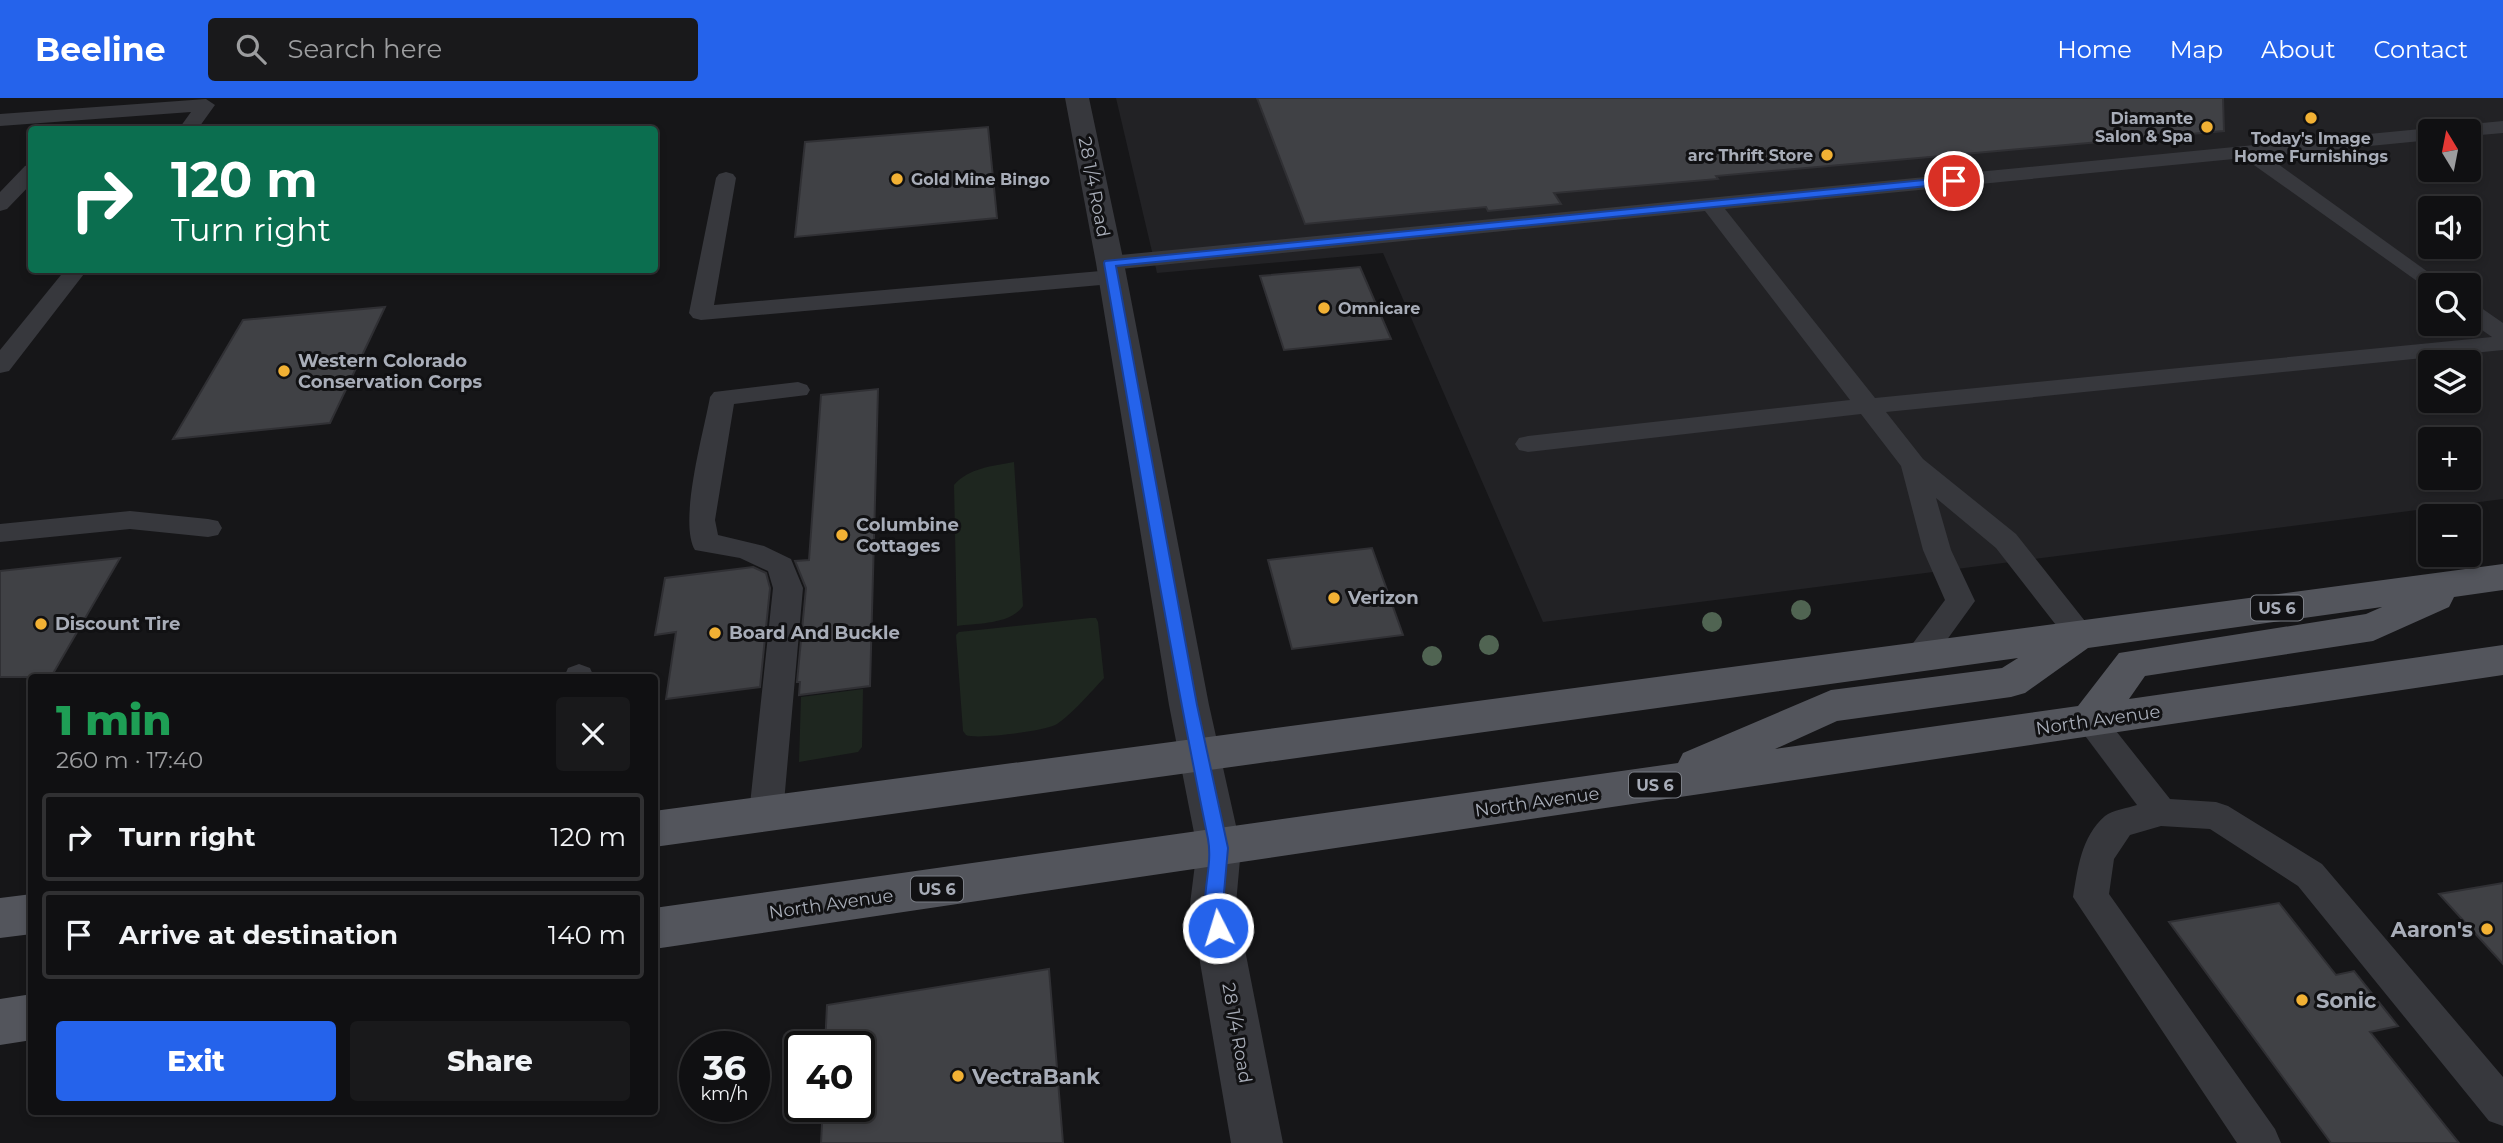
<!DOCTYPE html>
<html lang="en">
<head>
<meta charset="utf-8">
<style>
  body { margin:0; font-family:Montserrat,sans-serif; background:#19191b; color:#f1f3f6; height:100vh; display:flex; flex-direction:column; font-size:26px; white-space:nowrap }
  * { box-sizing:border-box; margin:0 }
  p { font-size:23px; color:#9c9d9f }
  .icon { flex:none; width:38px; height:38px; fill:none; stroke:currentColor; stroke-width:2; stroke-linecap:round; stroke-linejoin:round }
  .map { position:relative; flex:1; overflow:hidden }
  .details { position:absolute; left:28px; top:576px; width:630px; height:441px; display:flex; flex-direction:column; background:#101012; border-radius:7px; box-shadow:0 4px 10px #0003,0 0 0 2px #303032 }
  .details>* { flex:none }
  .top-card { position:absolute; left:28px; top:28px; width:630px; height:147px; border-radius:7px; box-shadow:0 4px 10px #0003,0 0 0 2px #303032; background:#0b6e4f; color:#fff; overflow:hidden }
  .needle { width:46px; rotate:350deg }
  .buttons { position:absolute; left:2418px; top:21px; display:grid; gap:14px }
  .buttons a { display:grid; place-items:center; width:63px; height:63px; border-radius:7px; background:#101012; box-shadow:0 4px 10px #0003,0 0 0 2px #303032; font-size:35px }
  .speed { position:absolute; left:679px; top:933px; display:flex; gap:14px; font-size:35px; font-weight:700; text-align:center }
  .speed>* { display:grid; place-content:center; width:91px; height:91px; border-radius:50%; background:#101012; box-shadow:0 4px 10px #0003,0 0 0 2px #303032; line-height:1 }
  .speed small { font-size:18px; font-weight:400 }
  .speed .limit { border:4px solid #111; border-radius:10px; background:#fff; color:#111 }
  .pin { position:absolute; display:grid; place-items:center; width:60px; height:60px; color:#fff; margin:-30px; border:4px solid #fff; border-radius:50%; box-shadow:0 2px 7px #0007 }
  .me { position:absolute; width:77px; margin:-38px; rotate:355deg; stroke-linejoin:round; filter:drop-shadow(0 0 5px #0008) }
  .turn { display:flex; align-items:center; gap:24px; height:147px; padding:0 28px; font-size:32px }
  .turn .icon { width:91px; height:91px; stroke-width:2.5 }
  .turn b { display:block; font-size:49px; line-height:60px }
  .round { display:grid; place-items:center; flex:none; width:74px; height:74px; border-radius:7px; background:#19191b }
  .overview { display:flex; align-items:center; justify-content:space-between; height:119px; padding:0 28px }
  h1 { font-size:42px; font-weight:800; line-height:52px; color:#1e9e55 }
  .button { display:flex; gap:14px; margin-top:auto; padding:14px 28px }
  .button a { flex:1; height:80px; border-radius:7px; background:#2563eb; color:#fff; font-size:28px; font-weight:800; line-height:80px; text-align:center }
  .button a+a { background:#19191b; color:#f1f3f6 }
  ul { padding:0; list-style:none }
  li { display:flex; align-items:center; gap:21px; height:88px; margin:0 14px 10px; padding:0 14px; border:4px solid #303032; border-radius:7px }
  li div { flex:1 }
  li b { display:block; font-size:26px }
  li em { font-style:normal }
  header { display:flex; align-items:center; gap:42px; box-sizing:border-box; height:98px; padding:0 35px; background:#2563eb; color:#fff }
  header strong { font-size:33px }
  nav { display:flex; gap:38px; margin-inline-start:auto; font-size:24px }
  .search { width:490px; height:63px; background:#19191b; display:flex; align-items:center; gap:18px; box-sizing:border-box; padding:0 24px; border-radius:7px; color:#9c9d9f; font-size:26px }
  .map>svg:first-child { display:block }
</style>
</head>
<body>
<header>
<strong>Beeline</strong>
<div class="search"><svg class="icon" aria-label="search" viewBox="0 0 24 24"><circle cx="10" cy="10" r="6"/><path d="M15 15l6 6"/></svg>Search here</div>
<nav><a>Home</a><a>Map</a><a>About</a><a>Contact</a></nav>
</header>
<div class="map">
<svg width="2503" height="1045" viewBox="0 0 2503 1045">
  <rect width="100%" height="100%" fill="#161618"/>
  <path fill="#222225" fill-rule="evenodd" d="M1116,0H2503V401L1543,524L1383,155L1157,175ZM2431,33H2469V72H2431ZM2431,110H2469V149H2431ZM2431,187H2469V226H2431ZM2431,264H2469V303H2431ZM2431,341H2469V380H2431Z"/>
  <path fill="#1e261f" d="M1014,364L1023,508C1010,527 977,525 957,528L954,387C969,370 992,368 1014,364Z
    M1090,520H1096L1098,524L1104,580C1091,594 1072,616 1057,626C1046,633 976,642 966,637L963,633L956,537L959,534Z
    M863,591L862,649L858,654L799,664L801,599Z"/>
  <path fill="#404145" stroke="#303034" stroke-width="2" d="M1257,0H2223L2224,33L1716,78L1718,81L1554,95L1561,106L1488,113L1486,109L1305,126Z
    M988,29L997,120L795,139L805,44Z
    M1360,169L1391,241L1284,252L1260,178Z
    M385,209L330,325L173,341L243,222Z
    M878,291L870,588L799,597L800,584H797L806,490L795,463L809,462L821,297Z
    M1372,450L1403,537L1292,551L1268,462Z
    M120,460L51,579H0V473Z
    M753,469L766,475L770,490L760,589L666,601L676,534L655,537L665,480Z
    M2503,785V866L2439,796Z
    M2279,805L2336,877L2354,873L2398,928L2370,934L2459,1045H2331L2169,824Z
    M1049,871L1063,1045H821L823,1008H859V948H825L827,907Z"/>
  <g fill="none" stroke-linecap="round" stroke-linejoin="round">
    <path fill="#37383d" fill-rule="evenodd" d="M206,1L215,7L197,32H178L191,14L0,28V16Z
      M2503,23V35L2469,38V33H2451L2461,27Z
      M2431,30L2439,33H2431V42L2267,58L2446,187H2431V193L2244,60L1725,111L1875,300L2492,239L2469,223V205L2477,207L2503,225V252L1886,314L1923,361L2016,436L2096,537L2092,545L2081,548L2070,545L1996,450L1936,400L1951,452L1975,503L1928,568L1917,571L1906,568L1902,560L1945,502L1923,452L1901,368L1861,316L1528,354L1519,352L1515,346L1519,340L1528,338L1850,302L1705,113L1110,172L1102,170L1099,165L1102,160L1110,158Z
      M32,66V85L7,111L0,113V94L25,68Z
      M726,74L733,76L736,80L714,207L1112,172L1120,174L1123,179L1120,184L1112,186L701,222L693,220L689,215L716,80L719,76Z
      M65,172H87L9,273L0,275V252Z
      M798,284L807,287L810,292L807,297L734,306L715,422L718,437L764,448L791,461L803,490L783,716L778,726L766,730L754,726L749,716L773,490L768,473L740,460L695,452C678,424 704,333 710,299L714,294Z
      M130,413L208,421L218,423L222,430L218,437L208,439L130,431L0,444V426Z
      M579,566L590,570L594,579H564L568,570Z
      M2090,611L2101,614L2170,701L2216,704L2228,708L2322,766L2503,979V1028L2489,1023L2298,788L2210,731L2161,728L2130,737L2114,761L2109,796L2275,1031L2281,1045H2237L2073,799C2078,770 2081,739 2105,718C2112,712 2128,710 2137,707L2074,623L2079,614Z"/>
    <path fill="#37383d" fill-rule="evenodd" d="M1065,0H1089L1124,165L1209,607L1241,750L1236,806L1283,1045H1231L1190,806L1197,750L1169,607L1096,165Z"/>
    <path fill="#53555c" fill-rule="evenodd" d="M2503,466V492L2454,499L2449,509L2373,543L2145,578L2129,601L2503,547V577L654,851V810L1678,665L1683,655L1831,592L2002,570L2018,560L654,749V713ZM2382,509L2366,516L2119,555L2078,608L1775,651L1837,623L2011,599L2025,595L2088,550Z
      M32,796V836L0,840V800Z
      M32,896V942L0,947V901Z"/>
  </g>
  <g fill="#506452">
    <circle cx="1801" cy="512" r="10"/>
    <circle cx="1712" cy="524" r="10"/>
    <circle cx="1489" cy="547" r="10"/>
    <circle cx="1432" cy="558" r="10"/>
  </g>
  <path fill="#2563eb" stroke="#184099" stroke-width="2" d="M1954,79L1959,83L1958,85L1116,168L1197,607L1228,750L1223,806L1227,830L1224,836L1218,838L1211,836C1196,805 1214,773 1208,741C1169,550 1137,357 1104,165L1105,163Z"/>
  <g fill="#f2b134" stroke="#111113" stroke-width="2.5">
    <circle cx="2311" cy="20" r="7"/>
    <circle cx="2207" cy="29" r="7"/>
    <circle cx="1827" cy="57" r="7"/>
    <circle cx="897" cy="81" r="7"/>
    <circle cx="1324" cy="210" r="7"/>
    <circle cx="284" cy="273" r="7"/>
    <circle cx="842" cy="437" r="7"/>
    <circle cx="1334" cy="500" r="7"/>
    <circle cx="41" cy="526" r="7"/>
    <circle cx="715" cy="535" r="7"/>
    <circle cx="2487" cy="831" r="7"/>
    <circle cx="2302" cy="902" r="7"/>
    <circle cx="958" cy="978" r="7"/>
  </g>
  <g text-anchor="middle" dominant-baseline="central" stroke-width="6" stroke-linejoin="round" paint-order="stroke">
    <g font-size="16" font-weight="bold" fill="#a8adb8" stroke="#111113" text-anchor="end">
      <text x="2193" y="20">Diamante<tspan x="2193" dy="18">Salon &amp; Spa</tspan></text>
      <text x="2311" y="40" text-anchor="middle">Today's Image<tspan x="2311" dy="18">Home Furnishings</tspan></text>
      <text x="1813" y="57">arc Thrift Store</text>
      <text x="911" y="81" text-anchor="start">Gold Mine Bingo</text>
      <text x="1338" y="210" text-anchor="start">Omnicare</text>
    </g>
    <g fill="#111113" stroke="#7b7e86" stroke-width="2">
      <rect x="2251" y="497.5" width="52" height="25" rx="5"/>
      <rect x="1629" y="674.5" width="52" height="25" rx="5"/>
      <rect x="911" y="778.5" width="52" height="25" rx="5"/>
    </g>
    <g font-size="16" font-weight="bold" fill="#a8adb8">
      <text x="2277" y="510">US 6</text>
      <text x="1655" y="687">US 6</text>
      <text x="937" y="791">US 6</text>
    </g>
    <g font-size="18" fill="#a8adb8" stroke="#111113">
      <text transform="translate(1094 89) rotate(79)">28 1/4 Road</text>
      <text transform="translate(2098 622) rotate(-8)">North Avenue</text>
      <text transform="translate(1537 704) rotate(-8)">North Avenue</text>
      <text transform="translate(831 806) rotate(-8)">North Avenue</text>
      <text transform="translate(1237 935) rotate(80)">28 1/4 Road</text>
    </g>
    <g font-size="18" font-weight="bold" fill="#a8adb8" stroke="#111113" text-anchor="start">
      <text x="298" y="263">Western Colorado<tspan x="298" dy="21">Conservation Corps</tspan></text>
      <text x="856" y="427">Columbine<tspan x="856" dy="21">Cottages</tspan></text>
      <text x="1348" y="500">Verizon</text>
      <text x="55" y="526">Discount Tire</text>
      <text x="729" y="535">Board And Buckle</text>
    </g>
    <g font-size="21" font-weight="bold" fill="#a8adb8" stroke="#111113" text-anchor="start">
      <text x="2473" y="831" text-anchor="end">Aaron's</text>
      <text x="2316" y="902">Sonic</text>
      <text x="972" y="978">VectraBank</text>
    </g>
  </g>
</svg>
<div class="buttons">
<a><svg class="needle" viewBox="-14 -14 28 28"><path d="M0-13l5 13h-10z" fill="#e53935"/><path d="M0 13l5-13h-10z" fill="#9c9d9f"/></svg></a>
<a><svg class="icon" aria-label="sound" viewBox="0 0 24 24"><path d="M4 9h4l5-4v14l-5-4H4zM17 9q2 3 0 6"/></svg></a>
<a><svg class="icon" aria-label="search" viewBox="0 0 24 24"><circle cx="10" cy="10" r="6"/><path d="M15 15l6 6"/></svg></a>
<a><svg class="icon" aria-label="layers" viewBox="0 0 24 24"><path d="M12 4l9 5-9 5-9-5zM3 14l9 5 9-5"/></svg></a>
<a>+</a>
<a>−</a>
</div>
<div class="speed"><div>36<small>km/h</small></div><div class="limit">40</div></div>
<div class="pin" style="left:1954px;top:83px;background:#d93025"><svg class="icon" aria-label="arrive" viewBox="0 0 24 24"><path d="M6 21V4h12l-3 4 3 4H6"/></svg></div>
<svg class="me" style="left:1218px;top:830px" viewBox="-20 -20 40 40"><circle r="17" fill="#2563eb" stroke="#fff" stroke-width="3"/><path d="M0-11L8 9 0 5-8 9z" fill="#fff"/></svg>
<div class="top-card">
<div class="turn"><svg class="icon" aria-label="right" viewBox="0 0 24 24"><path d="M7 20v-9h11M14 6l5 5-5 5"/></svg><div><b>120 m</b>Turn right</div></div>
</div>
<section class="details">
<div class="overview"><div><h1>1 min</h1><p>260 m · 17:40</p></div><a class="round"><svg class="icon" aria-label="close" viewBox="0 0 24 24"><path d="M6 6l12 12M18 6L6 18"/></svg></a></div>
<ul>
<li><svg class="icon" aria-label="right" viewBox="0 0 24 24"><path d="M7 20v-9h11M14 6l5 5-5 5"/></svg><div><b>Turn right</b></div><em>120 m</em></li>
<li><svg class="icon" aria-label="arrive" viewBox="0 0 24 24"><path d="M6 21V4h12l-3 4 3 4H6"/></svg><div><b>Arrive at destination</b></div><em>140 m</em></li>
</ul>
<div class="button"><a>Exit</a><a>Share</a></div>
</section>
</div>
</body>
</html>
